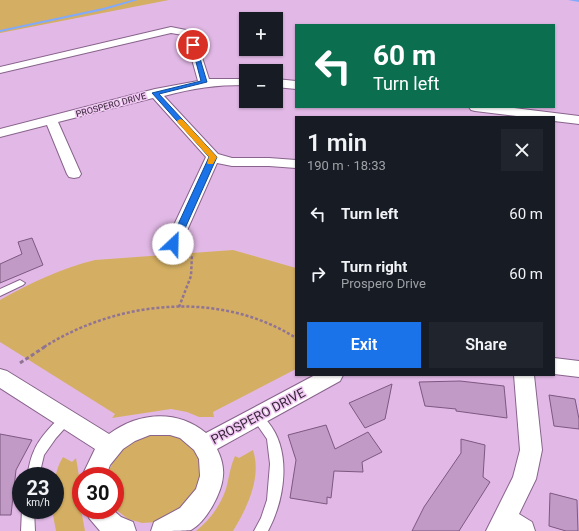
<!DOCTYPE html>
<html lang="en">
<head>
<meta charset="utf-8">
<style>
  body { margin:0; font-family:Roboto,sans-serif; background:#20242c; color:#f1f3f6; height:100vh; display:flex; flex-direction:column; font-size:15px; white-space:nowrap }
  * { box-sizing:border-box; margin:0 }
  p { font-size:13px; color:#9ea1a6 }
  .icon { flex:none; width:22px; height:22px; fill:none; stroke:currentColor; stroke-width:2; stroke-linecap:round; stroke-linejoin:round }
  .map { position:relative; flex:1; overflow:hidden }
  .side { position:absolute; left:295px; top:116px; width:260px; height:260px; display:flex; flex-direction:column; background:#171b24; border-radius:0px; box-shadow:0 1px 3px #0004 }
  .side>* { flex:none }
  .top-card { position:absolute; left:295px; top:24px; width:260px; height:84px; border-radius:0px; box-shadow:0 1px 3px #0004; background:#0b6e4f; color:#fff; overflow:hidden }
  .controls { position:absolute; left:239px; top:12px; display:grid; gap:8px }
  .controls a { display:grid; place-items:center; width:44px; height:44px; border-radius:0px; background:#171b24; box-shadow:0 1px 3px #0004; font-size:20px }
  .speed { position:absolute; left:12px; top:467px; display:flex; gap:8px; font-size:20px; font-weight:700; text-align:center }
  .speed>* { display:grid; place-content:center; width:52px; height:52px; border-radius:50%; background:#171b24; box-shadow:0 1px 3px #0004; line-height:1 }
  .speed small { font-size:10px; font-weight:400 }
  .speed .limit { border:6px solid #d22; background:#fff; color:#111 }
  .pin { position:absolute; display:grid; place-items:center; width:34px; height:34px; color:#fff; margin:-17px; border:2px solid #fff; border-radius:50%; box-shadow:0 1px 4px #0007 }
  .me { position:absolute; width:44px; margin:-22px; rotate:24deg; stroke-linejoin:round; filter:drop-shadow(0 0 3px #0008) }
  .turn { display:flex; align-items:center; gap:14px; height:84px; padding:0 12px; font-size:18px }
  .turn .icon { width:52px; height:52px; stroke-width:2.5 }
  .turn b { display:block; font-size:28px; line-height:34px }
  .round { display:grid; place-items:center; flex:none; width:42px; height:42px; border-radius:0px; background:#20242c }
  .summary { display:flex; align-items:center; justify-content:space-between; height:68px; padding:0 12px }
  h1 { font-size:24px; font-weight:600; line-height:30px }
  .primary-button { display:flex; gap:8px; margin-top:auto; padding:8px 12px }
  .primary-button a { flex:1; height:46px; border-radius:0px; background:#1a73e8; color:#fff; font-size:16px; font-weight:600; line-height:46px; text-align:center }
  .primary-button a+a { background:#20242c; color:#f1f3f6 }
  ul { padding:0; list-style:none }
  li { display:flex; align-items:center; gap:12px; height:60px; padding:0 12px }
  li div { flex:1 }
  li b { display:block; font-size:15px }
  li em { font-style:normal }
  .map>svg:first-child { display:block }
</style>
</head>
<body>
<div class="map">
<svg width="579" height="531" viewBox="0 0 579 531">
  <rect width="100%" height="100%" fill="#e2b9e6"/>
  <path fill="#d4af63" d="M0,0H169L0,33Z
    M233,250L296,268V369L213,412L214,417H199L187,412L171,409L112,418L115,414L0,342V300C30,283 62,268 95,260Z
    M165,433L177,435L187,440L201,458V482L186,507L157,522L142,523L128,519L115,509V476H107C117,447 135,436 165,433Z
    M253,450C262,478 247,508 233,531H196C210,520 220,506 226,489C229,478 230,467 235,456L239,458Z
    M63,457L72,462L76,458L79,476L78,493L85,531H56L52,510H55C55,490 52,475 63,457Z"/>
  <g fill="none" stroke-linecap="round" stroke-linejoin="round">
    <path fill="#81a9fc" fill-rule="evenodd" d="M132,0H138L104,10L0,32V30L103,8Z
      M568,0H579V2Z"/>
  </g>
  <path fill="#c19ac5" stroke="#7d5880" d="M32,238L43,265L0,283V264L22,254L18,242Z
    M460,381L504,386L507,418L456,411V409L425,406L419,382Z
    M392,384L385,419L365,428L349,403Z
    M549,395L575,399L579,419V429L554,426Z
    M326,425L335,449L368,432L382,452L362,462L363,472L334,471L331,498L327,497V504L290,498L296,460L288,435Z
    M0,434L32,440L16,470L11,515H0Z
    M461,439L485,445L483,477L490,482L459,531H412L424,507L461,453Z
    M550,493L577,500L578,531H566L549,526Z"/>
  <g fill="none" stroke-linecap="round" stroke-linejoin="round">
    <g stroke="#88638c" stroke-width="2">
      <path id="lane" d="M20,280L25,283L23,285L0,296V289Z
        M257,411C262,413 264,417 268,422C292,451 285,499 268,531H254L261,518L267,500L270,464L267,439L251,416L253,413Z
        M67,414L71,415L73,419L56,438L44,455L39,476H27C29,468 30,459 34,451C38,440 56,418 67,414Z
        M22,510H34L35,531H21Z"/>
    </g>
    <g stroke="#88638c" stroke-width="2">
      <path id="street" d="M171,27L191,31L198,45L209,79H246V85C215,85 194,88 164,96L218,154L232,158H269L296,160V168L269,166H232L217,163L181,244L179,248L173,249L167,248L165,244L206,157L153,98L58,122L81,174L79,177L74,178L69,177L67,174L47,125L0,137V129L155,89L198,81L188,45L183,35L171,33L0,73V67Z
        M276,79L296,81V89L276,87Z
        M469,107H505L579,116V124L554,121V117H525L475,111L471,110Z
        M554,358L579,361V377L554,374Z
        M0,369L7,371L109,434C139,412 177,409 206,433L315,375H343L340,381L217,449C221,457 224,467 223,476C222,493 206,522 191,530C183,531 160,531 151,531L154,522L180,508L196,489L200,476L199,459L194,450L180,438L170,435H150L135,441L123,449L110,465L106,476H82L95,449L0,388Z
        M514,375H534L542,450L536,479L519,514L532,522L535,531H486L513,477L520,450Z
        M86,510H113L121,517L133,522L136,531H100L89,518Z"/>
    </g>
    <path stroke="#917494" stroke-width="2.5" stroke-dasharray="3 2" stroke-linecap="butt" d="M179,307L191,276L192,255
      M44,347C119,300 220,290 296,338"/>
    <path stroke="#917494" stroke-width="3" stroke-dasharray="4 2.5" stroke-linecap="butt" d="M20,363L46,346"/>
    <use href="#lane" fill="#fff" fill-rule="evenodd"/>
    <use href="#street" fill="#fff" fill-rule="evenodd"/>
  </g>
  <path fill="#1a73e8" stroke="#114b97" d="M191,43L196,45L207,82L159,94L217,157L178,244L173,247L169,244L209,157L152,93L201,81Z"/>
  <path fill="#f59e0b" d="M180,119L183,120L216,156L217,157L213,164H208L207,163L209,157L178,123L177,121Z"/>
  <g text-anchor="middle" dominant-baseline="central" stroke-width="3" stroke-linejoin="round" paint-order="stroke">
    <g font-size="9" fill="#362637" stroke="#f0c6f3">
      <text transform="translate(111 105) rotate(-15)">PROSPERO DRIVE</text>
    </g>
    <g font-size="13" fill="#362637" stroke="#f0c6f3">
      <text transform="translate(258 416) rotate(-28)">PROSPERO DRIVE</text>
    </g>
  </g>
</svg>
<div class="controls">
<a>+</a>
<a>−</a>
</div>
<div class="speed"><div>23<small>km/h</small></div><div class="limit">30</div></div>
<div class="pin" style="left:193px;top:45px;background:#d93025"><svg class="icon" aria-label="arrive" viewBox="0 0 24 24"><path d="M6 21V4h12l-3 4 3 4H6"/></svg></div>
<svg class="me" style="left:173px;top:244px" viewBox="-20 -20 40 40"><circle r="19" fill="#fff"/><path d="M0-13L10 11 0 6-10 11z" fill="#1a73e8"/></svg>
<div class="top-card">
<div class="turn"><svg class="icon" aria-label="left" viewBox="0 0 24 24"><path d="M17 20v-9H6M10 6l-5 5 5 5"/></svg><div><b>60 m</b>Turn left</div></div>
</div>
<section class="side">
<div class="summary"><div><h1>1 min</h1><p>190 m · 18:33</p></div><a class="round"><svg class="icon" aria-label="close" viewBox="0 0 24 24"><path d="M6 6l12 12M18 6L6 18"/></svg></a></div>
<ul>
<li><svg class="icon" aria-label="left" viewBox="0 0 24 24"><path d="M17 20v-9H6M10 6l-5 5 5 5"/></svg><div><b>Turn left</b></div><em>60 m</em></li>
<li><svg class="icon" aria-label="right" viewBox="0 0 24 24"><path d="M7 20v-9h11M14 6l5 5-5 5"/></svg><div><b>Turn right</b><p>Prospero Drive</p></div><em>60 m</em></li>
</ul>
<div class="primary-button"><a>Exit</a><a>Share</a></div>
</section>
</div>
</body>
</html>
